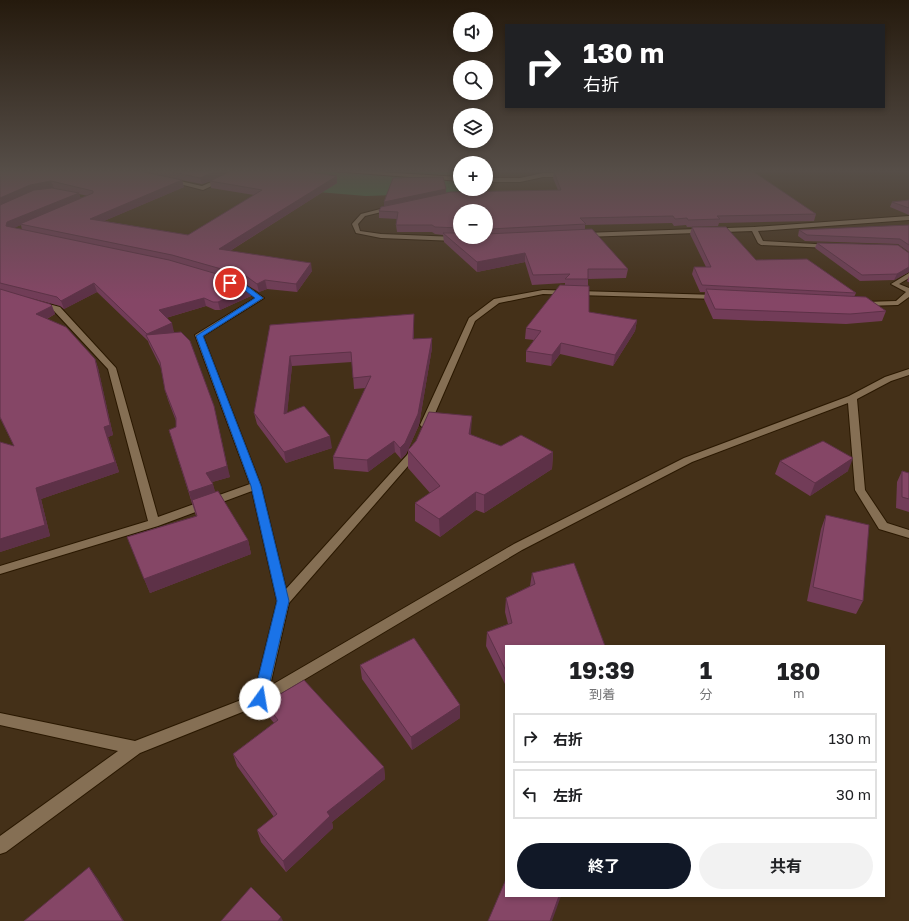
<!DOCTYPE html>
<html lang="ja">
<head>
<meta charset="utf-8">
<style>
  body { margin:0; font-family:"Golos Text","Noto Sans JP",sans-serif; background:#f2f2f2; color:#202124; height:100vh; display:flex; flex-direction:column; font-size:15px; white-space:nowrap }
  * { box-sizing:border-box; margin:0 }
  p { font-size:13px; color:#757577 }
  .icon { flex:none; width:22px; height:22px; fill:none; stroke:currentColor; stroke-width:2; stroke-linecap:round; stroke-linejoin:round }
  .map { position:relative; flex:1; overflow:hidden }
  .panel { position:absolute; left:505px; top:645px; width:380px; height:252px; display:flex; flex-direction:column; background:#fff; border-radius:0px; box-shadow:0 2px 6px #0003 }
  .panel>* { flex:none }
  .guide { position:absolute; left:505px; top:24px; width:380px; height:84px; border-radius:0px; box-shadow:0 2px 6px #0003; background:#202124; color:#fff; overflow:hidden }
  .tools { position:absolute; left:453px; top:12px; display:grid; gap:8px }
  .tools a { display:grid; place-items:center; width:40px; height:40px; border-radius:50%; background:#fff; box-shadow:0 2px 6px #0003; font-size:20px }
  .pin { position:absolute; display:grid; place-items:center; width:34px; height:34px; color:#fff; margin:-17px; border:2px solid #fff; border-radius:50%; box-shadow:0 1px 4px #0007 }
  .me { position:absolute; width:44px; margin:-22px; rotate:13deg; stroke-linejoin:round; filter:drop-shadow(0 0 3px #0008) }
  .turn { display:flex; align-items:center; gap:14px; height:84px; padding:0 12px; font-size:18px }
  .turn .icon { width:52px; height:52px; stroke-width:2.5 }
  .turn b { display:block; font-size:28px; line-height:34px }
  .eta { display:flex; justify-content:space-evenly; align-items:center; height:68px; text-align:center }
  .eta b { font-size:24px; font-weight:700; line-height:28px }
  .button { display:flex; gap:8px; margin-top:auto; padding:8px 12px }
  .button a { flex:1; height:46px; border-radius:24px; background:#111827; color:#fff; font-size:16px; font-weight:700; line-height:46px; text-align:center }
  .button a+a { background:#f2f2f2; color:#202124 }
  ul { padding:0; list-style:none }
  li { display:flex; align-items:center; gap:12px; height:50px; margin:0 8px 6px; padding:0 4px; border:2px solid #e0e0e0; border-radius:0px }
  li div { flex:1 }
  li b { display:block; font-size:15px }
  li em { font-style:normal }
  .map>svg:first-child { display:block }
</style>
</head>
<body>
<div class="map">
<svg width="909" height="921" viewBox="0 0 909 921">
  <rect width="100%" height="100%" fill="#443018"/>
  <path fill="#3a6f3f" d="M190,171H460V189H483L481,192L366,196L245,186Z"/>
  <g fill="none" stroke-linecap="round" stroke-linejoin="round">
    <g stroke="#2a1801" stroke-width="2">
      <path id="minor" d="M237,171H244L203,190L168,181L171,179L202,186Z
        M333,171H363L460,177V181Z
        M543,173H568L571,175L568,177H543L520,182H486V178H520Z
        M486,187L489,189L488,190L462,196L459,194L478,189H486Z
        M392,206L395,208L394,209L365,216L358,224L360,231L381,234L456,237L459,239L456,241L381,238L356,233L352,224L361,214Z
        M909,216V220L758,231L763,241L832,245V247L830,248L761,245L758,243L752,231L584,237L581,235L584,233L754,227Z
        M909,273V278L899,284L909,288V297L898,305L864,306L860,304L864,302L896,301L906,292L891,284Z
        M238,283L247,286L264,298L203,336L261,486L286,589L407,455L412,446H418L420,448L415,458L289,603L270,686L514,544L684,458L849,396L885,377L909,369V375L891,381L857,399L865,490L887,523L909,530V538L879,529L855,490L848,403L692,462L522,550L265,703L140,753L6,852L0,854V836L118,751L0,725V713L135,741L254,695L277,601L252,491L158,526L0,574V566L148,521L108,369L54,311L37,304L41,302L60,307L116,368L158,517L250,484L195,335L255,298L243,288L236,286V284Z
        M543,290L718,295L722,297L718,299L543,294L499,303L475,321L430,425L428,427H422L420,425L469,318L494,299Z"/>
    </g>
    <use href="#minor" fill="#856f54" fill-rule="evenodd"/>
  </g>
  <path fill="#723c58" fill-rule="evenodd" d="M0,171H303L337,183L230,251L312,271L297,292L267,289L259,292L247,285L244,283L251,296L220,310H215L206,306L166,318L174,332L172,333L230,477L212,482L215,492L248,540L251,554L150,593L127,537L196,516L169,430L176,427V421L168,400L165,390L161,368L149,344L148,341L97,292L64,309L60,306L27,297L52,306L55,314L47,319L95,359L98,368L113,435L108,437L119,472L41,499L50,536L0,552V442L14,446L0,418ZM181,180L202,184L211,181H210L211,188L254,195L188,235L104,221L184,187ZM79,194L88,196L81,199ZM21,225L22,230L13,228Z
    M554,172L816,214L814,221L719,223L718,226L687,227L686,225L674,226L672,223L585,225V229L628,269L626,278L588,279V286L589,312L637,320L635,331L613,366L560,354L551,366L526,362V351L534,340L525,339L526,328L565,285V283L532,285L525,262L477,272L444,242L443,235L435,234L432,232H397L396,225L397,219L379,218V211L384,206V202L446,189V193L558,190L553,178ZM460,211H486V237H460Z
    M909,200V215L890,207L892,202Z
    M909,226V252L898,244L805,241L798,236L799,230Z
    M692,227L756,260L856,293L854,297L886,311L882,321L846,324L713,319L704,299L705,292H700L692,274L694,267H706L690,234Z
    M817,243L909,253V272L894,280L860,281L815,248Z
    M909,276V282H908L907,281Z
    M414,314V339L432,338V348L419,425L406,454L401,459L395,452L368,472L334,469L333,457L366,388L354,389L352,362L292,366L287,412L332,448L286,463L257,424L254,413L270,325Z
    M501,446L553,452L552,469L484,513L476,510L440,537L415,521V503L430,493L408,468V450Z
    M780,461L848,471L810,496L775,474Z
    M902,471L909,473V512L896,508L897,482Z
    M826,515L863,601L856,614L807,601L821,529Z
    M574,563L506,646V686L486,646L487,632L508,624L505,612L506,598L530,586L532,573Z
    M360,665L460,718L412,750L362,679Z
    M265,703L384,767L385,779L332,822L333,828L286,872L261,842L257,830L274,817L237,766L233,754L274,723L268,716Z"/>
  <path fill="#5d3147" d="M216,171H232L202,184L200,178Z
    M337,176V183L220,257L219,249Z
    M182,180L184,187L92,226L90,219Z
    M51,181L54,188L32,192L0,206V198L30,185Z
    M446,189V193L384,206V202Z
    M79,193L81,200L20,224L21,225L9,230L6,226L7,222Z
    M525,253V262L477,272V262Z
    M311,263L312,271L297,292L296,284Z
    M909,267V272L894,280L897,274Z
    M265,280L267,289L259,292L257,284Z
    M94,283L97,292L64,309L61,301Z
    M249,288L251,296L220,310L218,302Z
    M204,298L206,306L162,319L159,310Z
    M52,306L55,314L39,323L36,314Z
    M414,314V349L413,339Z
    M637,320L635,331L613,366L615,355Z
    M172,323L174,332L150,343L147,334Z
    M432,338V348L419,425L406,454L401,459L400,448Z
    M561,343L560,354L551,366L552,355Z
    M290,356L292,366L286,425L284,414Z
    M95,359L98,368L113,435L108,437L119,472L41,499L50,536L0,552V539L36,488L104,427Z
    M214,406L230,477L209,483L206,473Z
    M472,416L471,433L469,451V434Z
    M330,436L332,448L286,463L284,452Z
    M394,441L395,452L368,472L367,460Z
    M553,452L552,469L484,513V495Z
    M853,458L848,471L810,496L815,483Z
    M213,484L216,495L192,503L189,492Z
    M476,492V510L440,537L439,519Z
    M248,540L251,554L150,593L144,579Z
    M460,705V718L412,750L411,737Z
    M384,767L385,779L332,822L333,828L286,872L283,861L327,812Z
    M89,867L98,879L124,921H123Z
    M559,896H561L552,921H550Z
    M281,917L283,921H278Z"/>
  <path fill="#854666" stroke="#5d3147" d="M0,171H140L182,180L90,219L188,235L262,190L210,181L231,171H303L337,176L219,249L311,263L296,284L265,280L257,284L246,276L172,255L20,224L93,193V191L51,181L30,185L0,198Z
    M169,171H216L200,178Z
    M554,172H754L816,214L717,216L720,219L688,220L687,218L675,219L673,216L580,218L586,224L490,229H486V211H460V228L435,227L432,225H396L398,212L379,211L381,207L451,192L561,190Z
    M443,177L446,189L384,202L393,178Z
    M52,188L79,193L7,222L6,226L169,260L241,281L249,288L218,302H213L204,298L159,310L172,323L147,334L94,283L61,301L57,297L0,283V205L34,190Z
    M909,200V208L892,202Z
    M909,225V245L900,239L807,235L799,230Z
    M692,227H726L756,260L807,259L856,293L702,285L694,267H711Z
    M592,229L628,269H588V279H565L570,274L533,275L525,253L477,262L443,233H460V237H486V234Z
    M817,243L898,245L909,253V267L897,274L862,275Z
    M560,285L589,286V312L637,320L615,355L561,343L552,355L526,351L541,331L526,328Z
    M0,289L50,304L52,306L36,314L66,327L95,359L110,425L104,427L115,462L36,488L45,525L0,539V442L14,446L0,417Z
    M706,289L866,297L886,311L850,314L715,309Z
    M414,314L413,339L432,338L418,414L405,443L400,448L394,441L367,460L333,457L371,376L353,378L351,352L290,356L284,414L304,406L330,436L284,452L254,413L270,325Z
    M181,332L190,341L214,406L227,466L206,473L213,484L189,492L169,430L176,427V418L165,390L160,362L146,335Z
    M429,412L472,416L469,434L501,446L521,435L553,452L484,495L476,492L439,519L415,503L440,486L408,450L416,441Z
    M823,441L853,458L815,483L780,461Z
    M902,471L909,473V499L902,497Z
    M218,491L248,540L144,579L127,537L197,516L192,500Z
    M826,515L869,525L863,601L813,587Z
    M574,563L605,646H506V671L487,632L512,623L506,598L535,584L532,573Z
    M414,638L460,705L411,737L360,665Z
    M304,680L384,767L327,812L330,816L283,861L257,830L277,814L233,754L278,720L265,703Z
    M89,867L123,921H24Z
    M506,879V896H559L550,921H488Z
    M251,887L281,917L278,921H221Z"/>
  <linearGradient id="sky" x2="0" y2="1"><stop stop-color="#251a0d"/><stop offset="0.57" stop-color="#564e48"/><stop offset="1" stop-color="#564e48" stop-opacity="0"/></linearGradient>
  <rect width="909" height="300" fill="url(#sky)"/>
  <path fill="#1a73e8" stroke="#114b97" d="M230,281L247,286L263,298L203,336L261,486L289,601L266,699L264,703L260,705L255,703L253,699L277,601L251,486L196,336L255,298L243,289L228,284V282Z"/>
</svg>
<div class="tools">
<a><svg class="icon" aria-label="sound" viewBox="0 0 24 24"><path d="M4 9h4l5-4v14l-5-4H4zM17 9q2 3 0 6"/></svg></a>
<a><svg class="icon" aria-label="search" viewBox="0 0 24 24"><circle cx="10" cy="10" r="6"/><path d="M15 15l6 6"/></svg></a>
<a><svg class="icon" aria-label="layers" viewBox="0 0 24 24"><path d="M12 4l9 5-9 5-9-5zM3 14l9 5 9-5"/></svg></a>
<a>+</a>
<a>−</a>
</div>
<div class="pin" style="left:230px;top:283px;background:#d93025"><svg class="icon" aria-label="arrive" viewBox="0 0 24 24"><path d="M6 21V4h12l-3 4 3 4H6"/></svg></div>
<svg class="me" style="left:260px;top:699px" viewBox="-20 -20 40 40"><circle r="19" fill="#fff"/><path d="M0-13L10 11 0 6-10 11z" fill="#1a73e8"/></svg>
<div class="guide">
<div class="turn"><svg class="icon" aria-label="right" viewBox="0 0 24 24"><path d="M7 20v-9h11M14 6l5 5-5 5"/></svg><div><b>130 m</b>右折</div></div>
</div>
<section class="panel">
<div class="eta">
<div><b>19:39</b><p>到着</p></div>
<div><b>1</b><p>分</p></div>
<div><b>180</b><p>m</p></div>
</div>
<ul>
<li><svg class="icon" aria-label="right" viewBox="0 0 24 24"><path d="M7 20v-9h11M14 6l5 5-5 5"/></svg><div><b>右折</b></div><em>130 m</em></li>
<li><svg class="icon" aria-label="left" viewBox="0 0 24 24"><path d="M17 20v-9H6M10 6l-5 5 5 5"/></svg><div><b>左折</b></div><em>30 m</em></li>
</ul>
<div class="button"><a>終了</a><a>共有</a></div>
</section>
</div>
</body>
</html>
